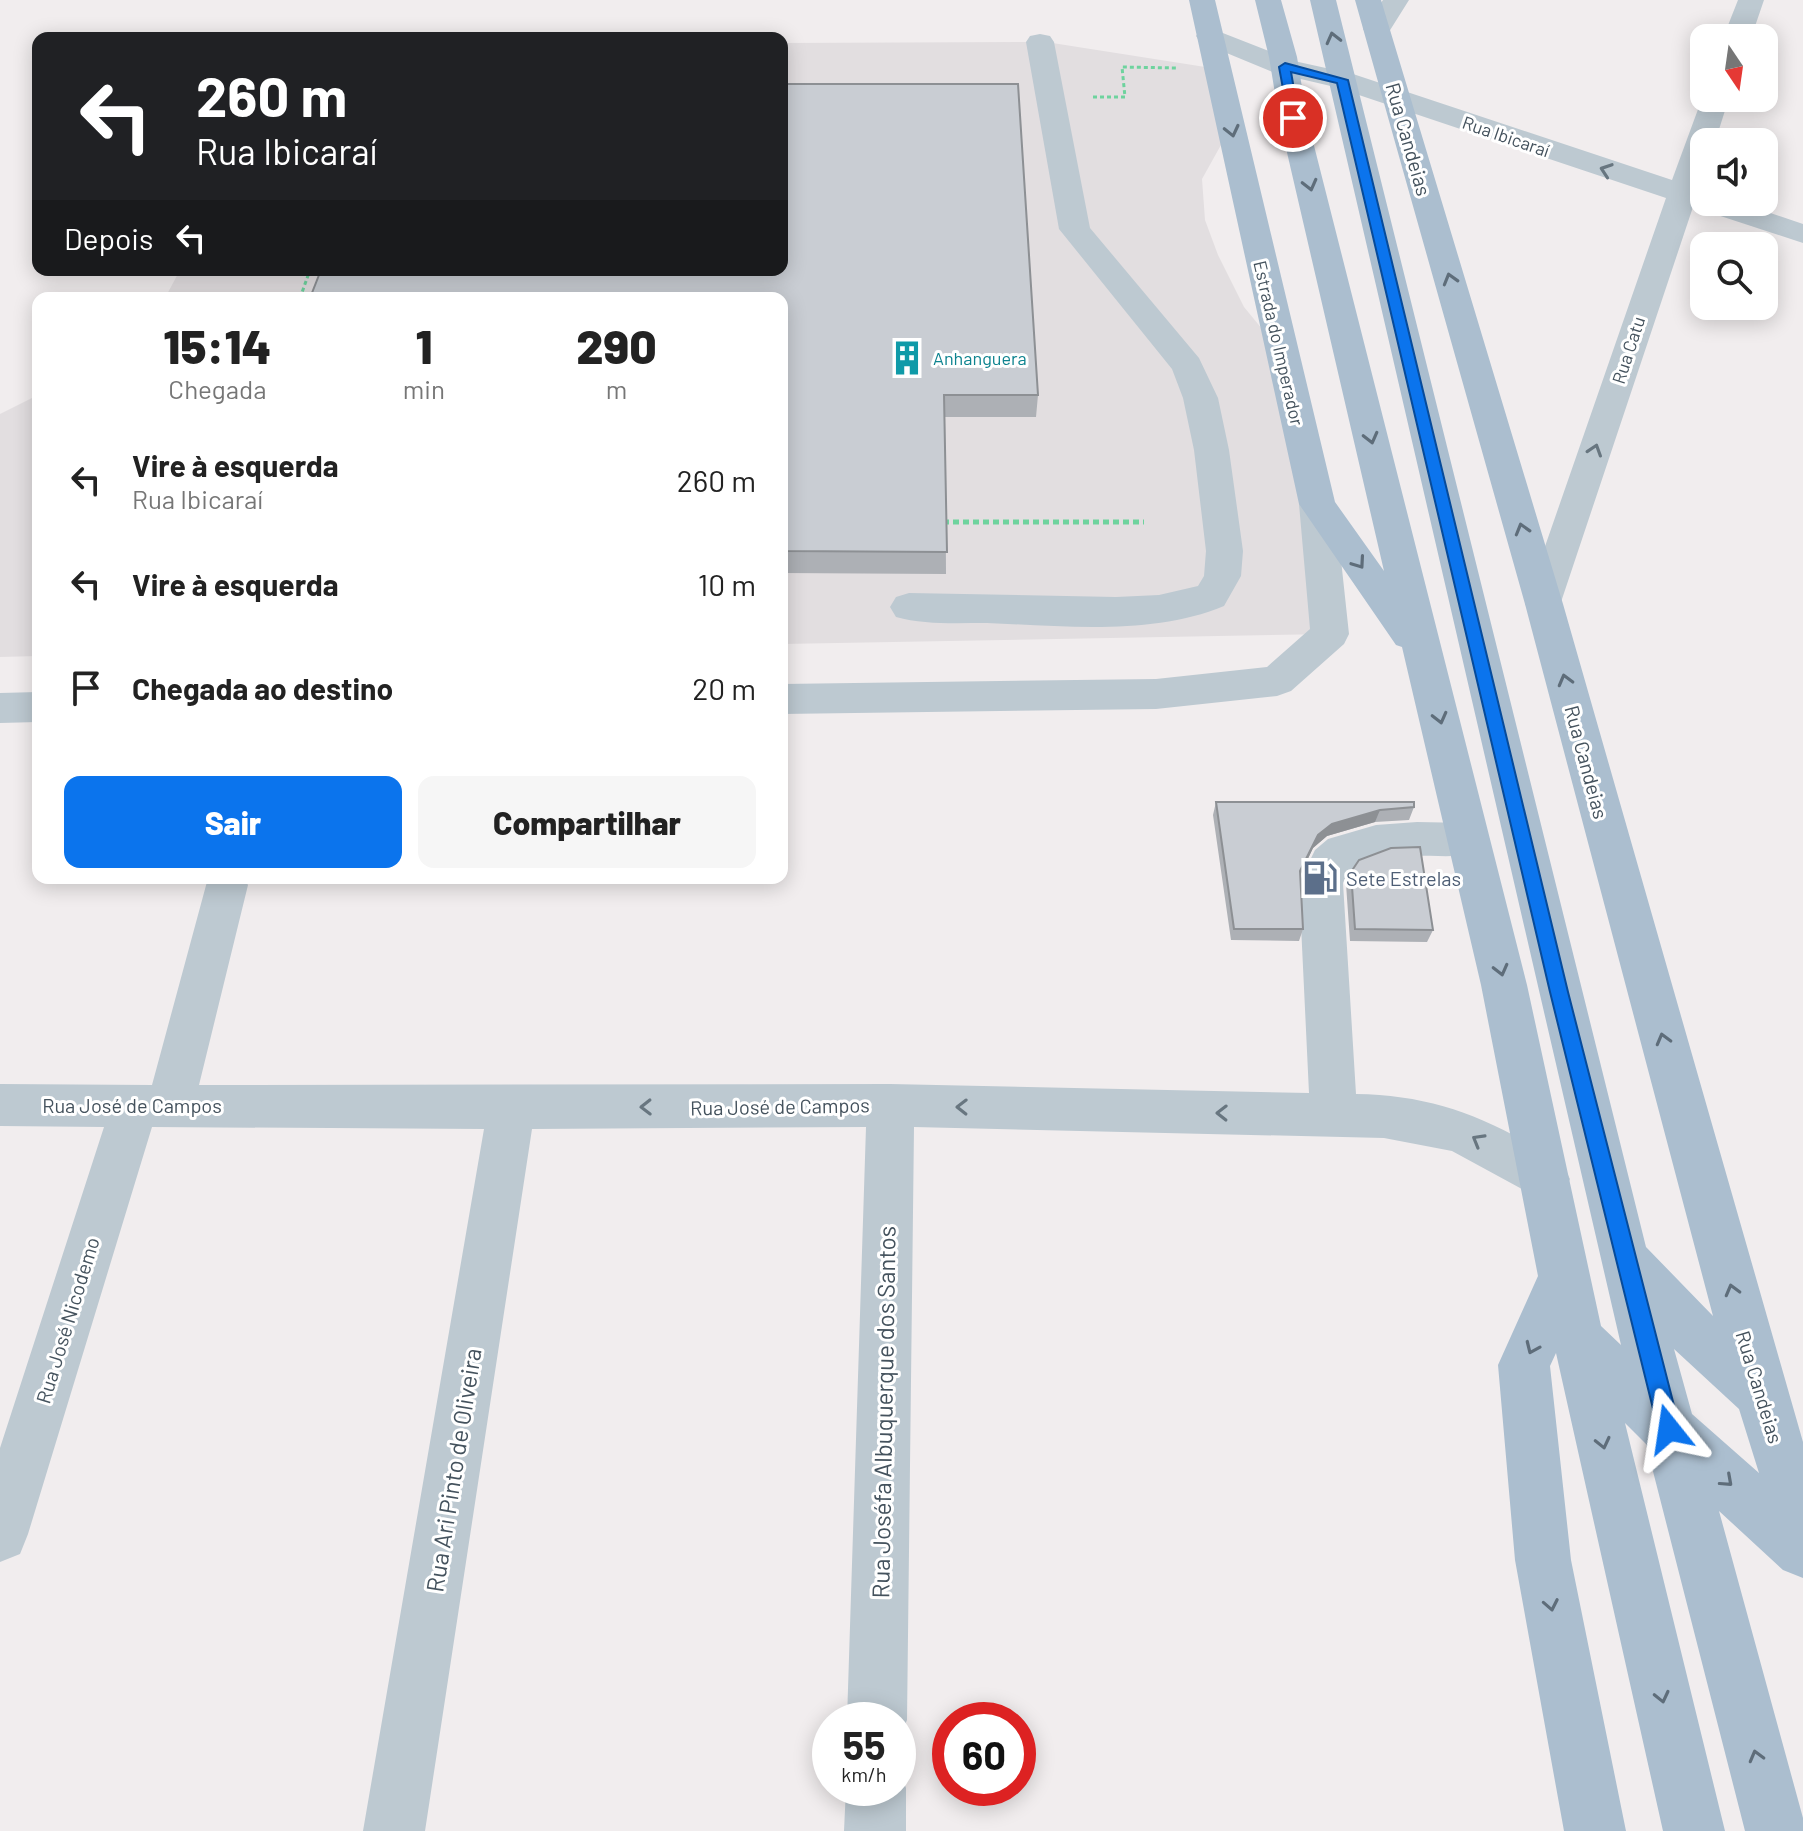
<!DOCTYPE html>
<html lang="pt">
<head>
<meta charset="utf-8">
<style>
  body { margin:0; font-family:Barlow,sans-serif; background:#f6f6f6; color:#222; height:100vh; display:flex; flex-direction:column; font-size:30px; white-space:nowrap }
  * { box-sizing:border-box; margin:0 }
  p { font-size:26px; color:#767676 }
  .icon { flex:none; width:44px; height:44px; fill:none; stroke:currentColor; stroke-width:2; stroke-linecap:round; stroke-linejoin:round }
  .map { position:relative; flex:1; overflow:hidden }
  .drawer { position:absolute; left:32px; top:292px; width:756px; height:592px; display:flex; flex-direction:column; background:#fff; border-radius:16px; box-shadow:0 4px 20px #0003 }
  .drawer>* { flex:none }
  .hud { position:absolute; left:32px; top:32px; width:756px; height:244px; border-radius:16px; box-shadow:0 4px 20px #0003; background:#202124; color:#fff; overflow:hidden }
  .needle { width:52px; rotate:167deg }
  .buttons { position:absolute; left:1690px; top:24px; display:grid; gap:16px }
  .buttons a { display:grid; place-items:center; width:88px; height:88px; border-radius:16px; background:#fff; box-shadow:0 4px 20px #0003; font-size:40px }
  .speed { position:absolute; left:812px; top:1702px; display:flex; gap:16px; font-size:40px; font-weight:700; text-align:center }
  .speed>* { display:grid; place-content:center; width:104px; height:104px; border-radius:50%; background:#fff; box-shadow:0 4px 20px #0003; line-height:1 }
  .speed small { font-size:20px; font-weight:400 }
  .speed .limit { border:12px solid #d22; background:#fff; color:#111 }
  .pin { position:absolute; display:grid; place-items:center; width:68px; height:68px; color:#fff; margin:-34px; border:4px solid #fff; border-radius:50%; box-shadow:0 2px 8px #0007 }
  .me { position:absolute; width:88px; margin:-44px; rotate:345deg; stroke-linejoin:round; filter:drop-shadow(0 0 6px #0008) }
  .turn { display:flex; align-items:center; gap:28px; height:168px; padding:0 32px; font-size:36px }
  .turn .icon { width:104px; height:104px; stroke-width:2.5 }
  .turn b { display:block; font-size:56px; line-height:68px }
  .then { display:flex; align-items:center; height:76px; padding:0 32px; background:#0003; gap:16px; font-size:30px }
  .eta { display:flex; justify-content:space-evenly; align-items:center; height:136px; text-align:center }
  .eta b { font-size:48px; font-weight:800; line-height:56px }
  .primary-button { display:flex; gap:16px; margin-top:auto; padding:16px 32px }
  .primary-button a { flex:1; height:92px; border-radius:16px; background:#0b74ed; color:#fff; font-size:32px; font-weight:800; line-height:92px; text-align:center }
  .primary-button a+a { background:#f6f6f6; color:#222 }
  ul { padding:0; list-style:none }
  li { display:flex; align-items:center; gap:24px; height:104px; padding:0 32px }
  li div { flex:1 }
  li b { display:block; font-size:30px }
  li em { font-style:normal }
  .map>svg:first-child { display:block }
</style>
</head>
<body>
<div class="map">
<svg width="1803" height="1831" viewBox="0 0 1803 1831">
  <rect width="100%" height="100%" fill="#f1edee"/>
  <path fill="#e2dee0" d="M1046,42L1218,69L1231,127L1202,179L1205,220L1218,255L1244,307L1281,352L1330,634L782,644V298H165L180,270H782V43Z
    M38,395V656L0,657V414Z"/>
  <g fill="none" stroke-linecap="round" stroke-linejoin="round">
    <path stroke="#6ed39e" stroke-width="3" stroke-dasharray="4 3" stroke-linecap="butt" d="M1093,97H1125L1122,67L1177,68
      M300,298L310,270"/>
    <path stroke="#6ed39e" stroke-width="5" stroke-dasharray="6 4" stroke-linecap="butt" d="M943,522H1144"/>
    <path fill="#bdc9d1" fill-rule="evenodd" d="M1383,0H1409L1387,35H1367L1363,29Z
      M1738,0H1764L1751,38H1723Z
      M1210,28L1294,61L1353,74L1672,180L1704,93V98H1729L1715,142H1704V175L1699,189L1704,191V202H1738L1803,224V243L1693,207L1557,614L1544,618L1531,614L1525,604L1666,198L1335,87L1275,73L1200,42L1196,36L1200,30Z
      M1040,34L1050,36L1054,42L1090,228L1199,358L1218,398L1229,450L1243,551L1241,576L1224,606C1152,636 1064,626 987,623C957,623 924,625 896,617L890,607L896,597L909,593L1116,597L1159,595L1198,586L1204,576L1206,551L1194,450L1183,398L1172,369L1059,229L1026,42L1030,36Z
      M1317,492L1330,495L1335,504L1349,634L1344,644L1291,691L1277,696L1156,709L782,714V684L1156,679L1267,667L1310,629L1299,504L1304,495Z
      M38,692V722L0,723V693Z
      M1417,822L1469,823L1484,828L1490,840L1484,852C1446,865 1360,839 1343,883L1356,1094C1420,1095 1469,1110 1524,1141C1543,1152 1561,1158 1570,1179L1563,1195L1546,1202L1452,1151L1384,1138L914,1127L907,1720L898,1741V1720H847L866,1127L532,1129L425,1831H363L484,1129L152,1127L28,1534L20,1554L0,1562V1448L104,1127L0,1126V1084L152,1085L208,878H244L248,885L199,1085L890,1084L1309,1093L1299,883L1315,850L1328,839L1376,825Z
      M898,1768L906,1788V1831H844L846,1788H898Z"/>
    <path fill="#abbecf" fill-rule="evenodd" d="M1189,0H1215L1335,502L1384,571L1279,118L1269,57L1255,0H1281L1297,57L1307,118L1527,985L1601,1326L1621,1345L1310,0H1336L1646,1247L1713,1316L1525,604L1355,0H1381L1563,604L1803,1442V1578L1783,1570L1719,1511L1803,1818V1831H1745L1646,1444L1625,1423L1725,1831H1663L1556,1353L1550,1366L1571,1560L1626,1831H1564L1515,1560L1498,1365L1538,1276L1481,985L1402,647L1396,645L1299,504ZM1674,1349L1739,1409L1759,1473L1692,1414Z"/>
  </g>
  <path fill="#adb0b5" d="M782,298L1038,395L1036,417H945L946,574L782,573Z
    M1216,802L1414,807L1409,820L1375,822L1327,836L1313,848L1301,874L1303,929L1299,941L1231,940L1213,815Z
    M1351,872L1433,930L1427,942L1350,941L1346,884Z"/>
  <path fill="#8d9094" d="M1380,810L1375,822L1327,836L1313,848L1296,883L1318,835L1332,824Z"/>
  <path fill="#c9cdd3" stroke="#8d9094" stroke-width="2" d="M782,84H1018L1038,395H944L947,552L782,551V298H310L321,270H782Z
    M1216,802H1414V807L1380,810L1332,824L1318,835L1300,871L1303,929H1234Z
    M1420,847L1433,930L1355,929L1351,872L1359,860L1391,848Z"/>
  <defs><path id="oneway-chevron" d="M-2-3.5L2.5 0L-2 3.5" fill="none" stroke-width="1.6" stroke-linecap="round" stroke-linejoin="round" transform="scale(2)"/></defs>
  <g stroke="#5e6d7a">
    <use href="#oneway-chevron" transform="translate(1333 38) rotate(-104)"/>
    <use href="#oneway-chevron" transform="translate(1232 131) rotate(77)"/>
    <use href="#oneway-chevron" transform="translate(1310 185) rotate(76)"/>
    <use href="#oneway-chevron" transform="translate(1450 279) rotate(-106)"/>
    <use href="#oneway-chevron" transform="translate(1371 438) rotate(76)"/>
    <use href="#oneway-chevron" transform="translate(1522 529) rotate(-106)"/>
    <use href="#oneway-chevron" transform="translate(1359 563) rotate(55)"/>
    <use href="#oneway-chevron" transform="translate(1565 680) rotate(-105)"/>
    <use href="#oneway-chevron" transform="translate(1440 718) rotate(76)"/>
    <use href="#oneway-chevron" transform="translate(1501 970) rotate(76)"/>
    <use href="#oneway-chevron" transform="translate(1663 1039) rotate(-105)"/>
    <use href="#oneway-chevron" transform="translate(1732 1290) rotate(-105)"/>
    <use href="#oneway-chevron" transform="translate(1532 1348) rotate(114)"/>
    <use href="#oneway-chevron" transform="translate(1603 1443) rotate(77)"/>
    <use href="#oneway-chevron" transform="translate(1727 1481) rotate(42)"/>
    <use href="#oneway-chevron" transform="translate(1551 1605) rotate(79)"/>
    <use href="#oneway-chevron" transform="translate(1662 1697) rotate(77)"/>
    <use href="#oneway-chevron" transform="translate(1756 1756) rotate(-105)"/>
  </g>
  <g stroke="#687680">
    <use href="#oneway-chevron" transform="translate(1606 170) rotate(-161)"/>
    <use href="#oneway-chevron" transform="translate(1595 450) rotate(-72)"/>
    <use href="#oneway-chevron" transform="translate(646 1107) rotate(179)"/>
    <use href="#oneway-chevron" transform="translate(962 1107) rotate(-179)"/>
    <use href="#oneway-chevron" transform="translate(1222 1113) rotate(-179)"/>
    <use href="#oneway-chevron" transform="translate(1478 1140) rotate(-150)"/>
  </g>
  <path fill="#0b74ed" stroke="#074b9a" stroke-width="2" d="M1285,63L1348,80L1568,992L1680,1429L1677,1437L1669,1440L1661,1437L1658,1429L1550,992L1337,83L1291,72L1299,118L1289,121L1279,67Z"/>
  <defs>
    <g id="building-bare" transform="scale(2.76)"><path d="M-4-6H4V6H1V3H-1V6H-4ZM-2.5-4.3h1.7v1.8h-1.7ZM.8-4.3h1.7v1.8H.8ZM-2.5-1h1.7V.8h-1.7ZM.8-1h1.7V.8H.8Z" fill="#0f9aa8" stroke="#fff" stroke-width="2.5" paint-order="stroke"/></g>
    <g id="fuel-bare" transform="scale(2.76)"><path d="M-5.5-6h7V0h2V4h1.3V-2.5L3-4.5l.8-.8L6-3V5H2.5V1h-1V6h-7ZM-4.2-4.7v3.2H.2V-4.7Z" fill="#5c6f8a" stroke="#fff" stroke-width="2.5" paint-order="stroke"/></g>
  </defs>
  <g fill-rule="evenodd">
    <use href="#building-bare" x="907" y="358"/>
    <use href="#fuel-bare" x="1320" y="878"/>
  </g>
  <g text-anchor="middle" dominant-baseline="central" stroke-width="6" stroke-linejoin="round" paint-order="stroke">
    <g font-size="18" fill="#44525d" stroke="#fff">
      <text transform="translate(1506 136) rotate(19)">Rua Ibicaraí</text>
      <text transform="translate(1279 343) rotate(77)">Estrada do Imperador</text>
      <text transform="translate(1628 350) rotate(-72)">Rua Catu</text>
    </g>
    <g font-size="18" fill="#0d838f" stroke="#fff" text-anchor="start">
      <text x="933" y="358">Anhanguera</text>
    </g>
    <g font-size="20" fill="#44525d" stroke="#fff">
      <text transform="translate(1409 139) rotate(74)">Rua Candeias</text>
      <text transform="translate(1587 762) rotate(75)">Rua Candeias</text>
      <text x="132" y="1105">Rua José de Campos</text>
      <text transform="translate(780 1106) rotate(-1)">Rua José de Campos</text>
      <text transform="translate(67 1320) rotate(-73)">Rua José Nicodemo</text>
      <text transform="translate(1760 1387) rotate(73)">Rua Candeias</text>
    </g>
    <g font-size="20" fill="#4e5e75" stroke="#fff" text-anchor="start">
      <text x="1346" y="878">Sete Estrelas</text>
    </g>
    <g font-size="24" fill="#44525d" stroke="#fff">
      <text transform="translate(883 1412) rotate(-89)">Rua Joséfa Albuquerque dos Santos</text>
      <text transform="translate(453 1470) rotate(-81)">Rua Ari Pinto de Oliveira</text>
    </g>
  </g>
</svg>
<div class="buttons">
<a><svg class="needle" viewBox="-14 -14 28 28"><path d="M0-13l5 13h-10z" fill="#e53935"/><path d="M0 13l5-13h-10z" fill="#767676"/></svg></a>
<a><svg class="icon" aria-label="sound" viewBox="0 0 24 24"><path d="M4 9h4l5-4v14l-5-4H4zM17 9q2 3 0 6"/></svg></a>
<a><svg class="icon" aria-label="search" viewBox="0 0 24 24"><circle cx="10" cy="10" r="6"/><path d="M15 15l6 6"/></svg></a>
</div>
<div class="speed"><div>55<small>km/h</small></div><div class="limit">60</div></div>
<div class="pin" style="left:1293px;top:118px;background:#d93025"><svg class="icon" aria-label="arrive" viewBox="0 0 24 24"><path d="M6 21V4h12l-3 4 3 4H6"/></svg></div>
<svg class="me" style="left:1669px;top:1429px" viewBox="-20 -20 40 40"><path d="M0-17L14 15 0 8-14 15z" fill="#0b74ed" stroke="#fff" stroke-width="4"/></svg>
<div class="hud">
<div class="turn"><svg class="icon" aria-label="left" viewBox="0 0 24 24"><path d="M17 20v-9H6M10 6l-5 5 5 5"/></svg><div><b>260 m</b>Rua Ibicaraí</div></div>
<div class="then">Depois<svg class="icon" aria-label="left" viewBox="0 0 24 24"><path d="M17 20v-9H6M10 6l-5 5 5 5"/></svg></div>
</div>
<section class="drawer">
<div class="eta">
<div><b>15:14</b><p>Chegada</p></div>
<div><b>1</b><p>min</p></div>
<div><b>290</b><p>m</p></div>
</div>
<ul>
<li><svg class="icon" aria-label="left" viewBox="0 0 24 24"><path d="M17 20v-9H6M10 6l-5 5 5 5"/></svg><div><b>Vire à esquerda</b><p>Rua Ibicaraí</p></div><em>260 m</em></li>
<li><svg class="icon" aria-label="left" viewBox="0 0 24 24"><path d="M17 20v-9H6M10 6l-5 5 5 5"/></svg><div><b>Vire à esquerda</b></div><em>10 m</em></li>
<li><svg class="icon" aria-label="arrive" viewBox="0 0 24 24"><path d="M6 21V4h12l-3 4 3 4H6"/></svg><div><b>Chegada ao destino</b></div><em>20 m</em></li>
</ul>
<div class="primary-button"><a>Sair</a><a>Compartilhar</a></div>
</section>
</div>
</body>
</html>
